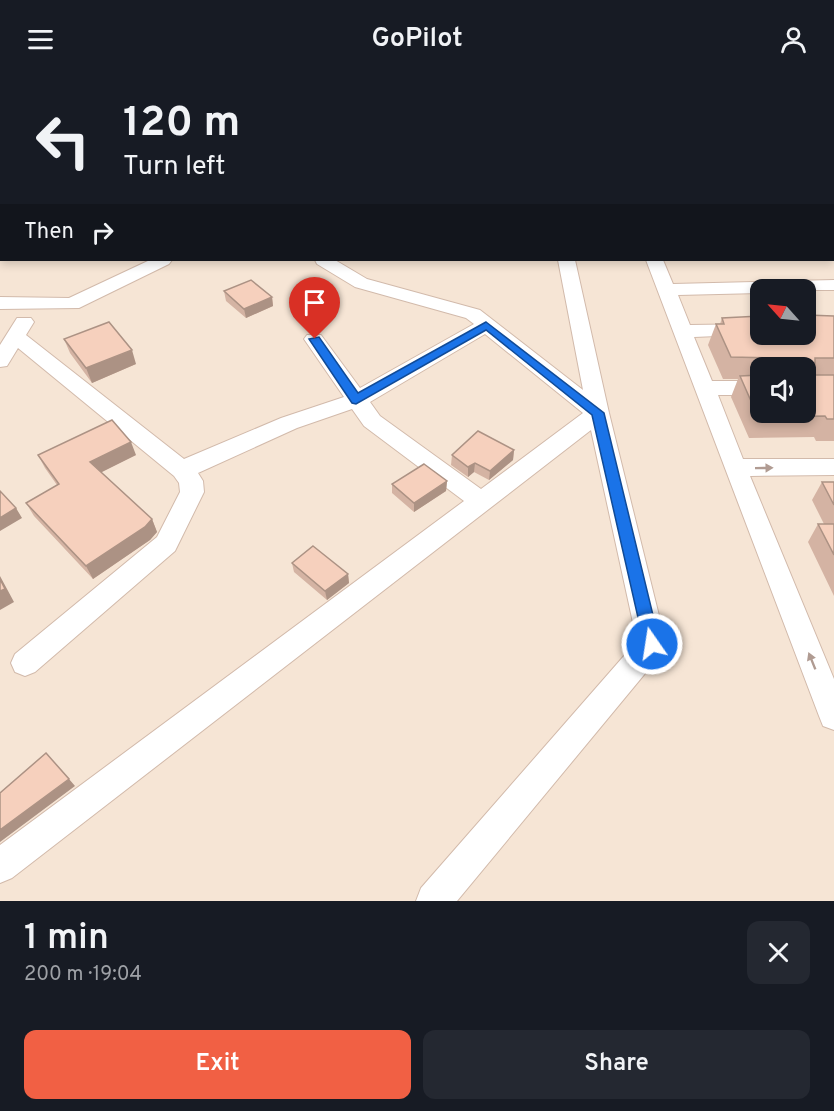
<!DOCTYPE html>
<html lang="en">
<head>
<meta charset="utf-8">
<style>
  body { margin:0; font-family:Overpass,sans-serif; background:#242831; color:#f1f3f6; height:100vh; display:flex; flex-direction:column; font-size:22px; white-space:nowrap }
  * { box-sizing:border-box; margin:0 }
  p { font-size:20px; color:#9ea1a6 }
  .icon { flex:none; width:33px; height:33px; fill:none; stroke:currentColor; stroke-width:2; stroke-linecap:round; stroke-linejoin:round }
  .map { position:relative; height:823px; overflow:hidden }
  .side { display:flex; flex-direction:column; background:#171b24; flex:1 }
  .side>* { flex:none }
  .top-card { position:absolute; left:0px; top:0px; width:834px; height:183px; box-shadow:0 3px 9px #0003; background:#171b24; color:#f1f3f6; overflow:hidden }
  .needle { width:39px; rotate:297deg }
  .controls { position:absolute; left:750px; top:201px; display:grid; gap:12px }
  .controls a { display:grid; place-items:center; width:66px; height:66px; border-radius:12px; background:#171b24; box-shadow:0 3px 9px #0003; font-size:30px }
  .pin { position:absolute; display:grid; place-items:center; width:51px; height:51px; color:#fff; margin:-62px -26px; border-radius:50% 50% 50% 0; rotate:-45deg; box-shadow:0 0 6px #0007 }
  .pin .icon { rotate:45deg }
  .me { position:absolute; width:66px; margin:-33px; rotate:347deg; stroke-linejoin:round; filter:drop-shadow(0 0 4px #0008) }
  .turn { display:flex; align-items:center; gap:21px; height:126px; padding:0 24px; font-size:27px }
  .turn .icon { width:78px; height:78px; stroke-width:2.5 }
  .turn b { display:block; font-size:42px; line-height:51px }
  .then { display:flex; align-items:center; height:57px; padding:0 24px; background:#0003; gap:12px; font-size:22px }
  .round { display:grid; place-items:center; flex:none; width:63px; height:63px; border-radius:12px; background:#242831 }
  .headline { display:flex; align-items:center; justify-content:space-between; height:102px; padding:0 24px }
  h1 { font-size:36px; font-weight:600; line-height:45px }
  .cta { display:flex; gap:12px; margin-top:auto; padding:12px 24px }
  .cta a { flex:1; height:69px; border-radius:12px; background:#f16044; color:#fff; font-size:24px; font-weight:600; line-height:69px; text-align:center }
  .cta a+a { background:#242831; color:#f1f3f6 }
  header { display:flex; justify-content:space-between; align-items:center; height:78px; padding:0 24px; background:#171b24; font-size:27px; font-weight:600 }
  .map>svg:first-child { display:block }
</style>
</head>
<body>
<header><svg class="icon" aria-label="menu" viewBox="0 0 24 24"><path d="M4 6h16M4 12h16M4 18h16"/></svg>GoPilot<svg class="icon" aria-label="person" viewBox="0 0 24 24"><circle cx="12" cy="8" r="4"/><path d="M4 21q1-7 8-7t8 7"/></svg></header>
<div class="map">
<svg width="834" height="823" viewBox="0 0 834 823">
  <rect width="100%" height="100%" fill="#fef4e8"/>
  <path fill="#f6e5d5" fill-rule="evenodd" d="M0,0H834V823H0ZM2,2H832V182H2ZM760,212H806V256H760ZM760,290H806V334H760Z"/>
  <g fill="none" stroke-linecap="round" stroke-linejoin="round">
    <g stroke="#d2baab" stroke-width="2">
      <path id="service" d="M505,0H511V2H505Z
        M626,0H635L623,2Z
        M677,0L689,2H678Z
        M832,67H834L832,72Z"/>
    </g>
    <g stroke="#d2baab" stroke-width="2">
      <path id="minor" d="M150,182H172L169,186L79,230L0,231V219L69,220Z
        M315,182H335L367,201L480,232L583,312L558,182H575L609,335L666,566L662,575L457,823H416L421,810L637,563L591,352L12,800L0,805V767L464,423L364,348L352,331L297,350L198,395L203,403L204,414L175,473L35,594L25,598L15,594L11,585L15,576L157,459L180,414L179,405L174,398L18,270L7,288L0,289V267L17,240H31L34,244L26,257L184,381L281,340L344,319L304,261L307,257H321L360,310L474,246L466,240L355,209L317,186ZM485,256L583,335L481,411L380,338L370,324Z
        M646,182H663L673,206L834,202V212H760V215L678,217L690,247L760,246V256H766L694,259L712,303H760V317H718L743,381H834V397L750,398L834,601V652L823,648L819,638Z"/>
    </g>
    <use href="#service" fill="#fff" fill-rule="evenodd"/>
    <use href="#minor" fill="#fff" fill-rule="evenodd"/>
  </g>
  <path fill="#d4b3a3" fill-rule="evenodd" d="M743,0H819L821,2H746Z
    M224,213L272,219L273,228L246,240L226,223Z
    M834,238V363H816L814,359L749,360L731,319L738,301H723L708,267L716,246H720L722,240ZM760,290H806L760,334Z
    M64,261L136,286L92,305L70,275Z
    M514,372L513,382L489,402L474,394L468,399L451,387L452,377Z
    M38,377H136L101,394L152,441L157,454L150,462L93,501L34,438L26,425L57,407L45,390Z
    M447,403L446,413L414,434L392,415V406Z
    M822,404H834V518L808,464L818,446H824L812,422Z
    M292,485L348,496L349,505L327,522L294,494Z"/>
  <path fill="#ac9284" d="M514,0H618L610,2H513Z
    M272,219L273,228L246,240L244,231Z
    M132,272L136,286L92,305L86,290Z
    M131,364L136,377L96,397L90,384Z
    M514,372L513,382L489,402L490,393Z
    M475,385L474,394L468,399V389Z
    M447,403L446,413L414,434V425Z
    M16,430L22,440L0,453V440Z
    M152,441L157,454L150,462L93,501L86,488Z
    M348,496L349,505L327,522L325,513Z
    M0,498L14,524L0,532Z
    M69,701L75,708L0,764V752Z"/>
  <path fill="#f6d0bd" stroke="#ac9284" stroke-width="1.5" d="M773,0H819L821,2H775Z
    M832,25L834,29V55H832Z
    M251,202L272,219L244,231L224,213Z
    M806,237L834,238V280H815V297H834V341H827L825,338L758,339L740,298L760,297V334H806V290H771V280L731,279L716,246H724L722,240L760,238V256H806Z
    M109,244L132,272L86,290L64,261Z
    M112,342L131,364L90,384L152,441L145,449L86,488L26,425L59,406L38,377Z
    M478,353L514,372L490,393L475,385L468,389L452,377Z
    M424,386L447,403L414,425L392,406Z
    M822,404H834V427Z
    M0,413L16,430L0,440Z
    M818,446H834V477Z
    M313,468L348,496L325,513L292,485Z
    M0,501L5,511L0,513Z
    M46,675L69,701L0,752V715Z"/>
  <defs><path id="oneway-solid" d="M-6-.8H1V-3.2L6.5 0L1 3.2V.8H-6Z" transform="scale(1.5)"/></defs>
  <g fill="#b09b92">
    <use href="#oneway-solid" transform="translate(764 390) rotate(-1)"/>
    <use href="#oneway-solid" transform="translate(812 583) rotate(-112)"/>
  </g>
  <path fill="#1a73e8" stroke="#114b97" stroke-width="1.5" d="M486,244L604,335L660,566L657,570H646L644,566L592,337L486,252L356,326L352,325L309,261L319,259L358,315Z"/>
</svg>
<div class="controls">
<a><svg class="needle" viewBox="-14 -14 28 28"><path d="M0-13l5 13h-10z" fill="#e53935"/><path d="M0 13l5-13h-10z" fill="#9ea1a6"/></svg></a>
<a><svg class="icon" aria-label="sound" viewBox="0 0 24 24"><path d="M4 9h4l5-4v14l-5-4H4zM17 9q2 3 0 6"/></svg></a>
</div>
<div class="pin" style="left:315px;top:261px;background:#d93025"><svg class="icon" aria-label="arrive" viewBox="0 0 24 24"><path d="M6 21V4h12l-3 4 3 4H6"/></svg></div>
<svg class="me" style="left:652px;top:566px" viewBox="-20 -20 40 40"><circle r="17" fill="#1a73e8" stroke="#fff" stroke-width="3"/><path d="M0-11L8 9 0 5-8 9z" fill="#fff"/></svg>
<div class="top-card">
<div class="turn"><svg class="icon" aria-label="left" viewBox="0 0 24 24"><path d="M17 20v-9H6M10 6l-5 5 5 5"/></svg><div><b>120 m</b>Turn left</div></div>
<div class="then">Then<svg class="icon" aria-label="right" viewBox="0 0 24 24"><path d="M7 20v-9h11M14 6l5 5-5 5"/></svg></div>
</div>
</div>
<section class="side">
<div class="headline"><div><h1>1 min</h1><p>200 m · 19:04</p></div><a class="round"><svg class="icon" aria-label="close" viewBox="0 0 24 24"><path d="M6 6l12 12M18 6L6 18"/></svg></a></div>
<div class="cta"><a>Exit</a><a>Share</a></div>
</section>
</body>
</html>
